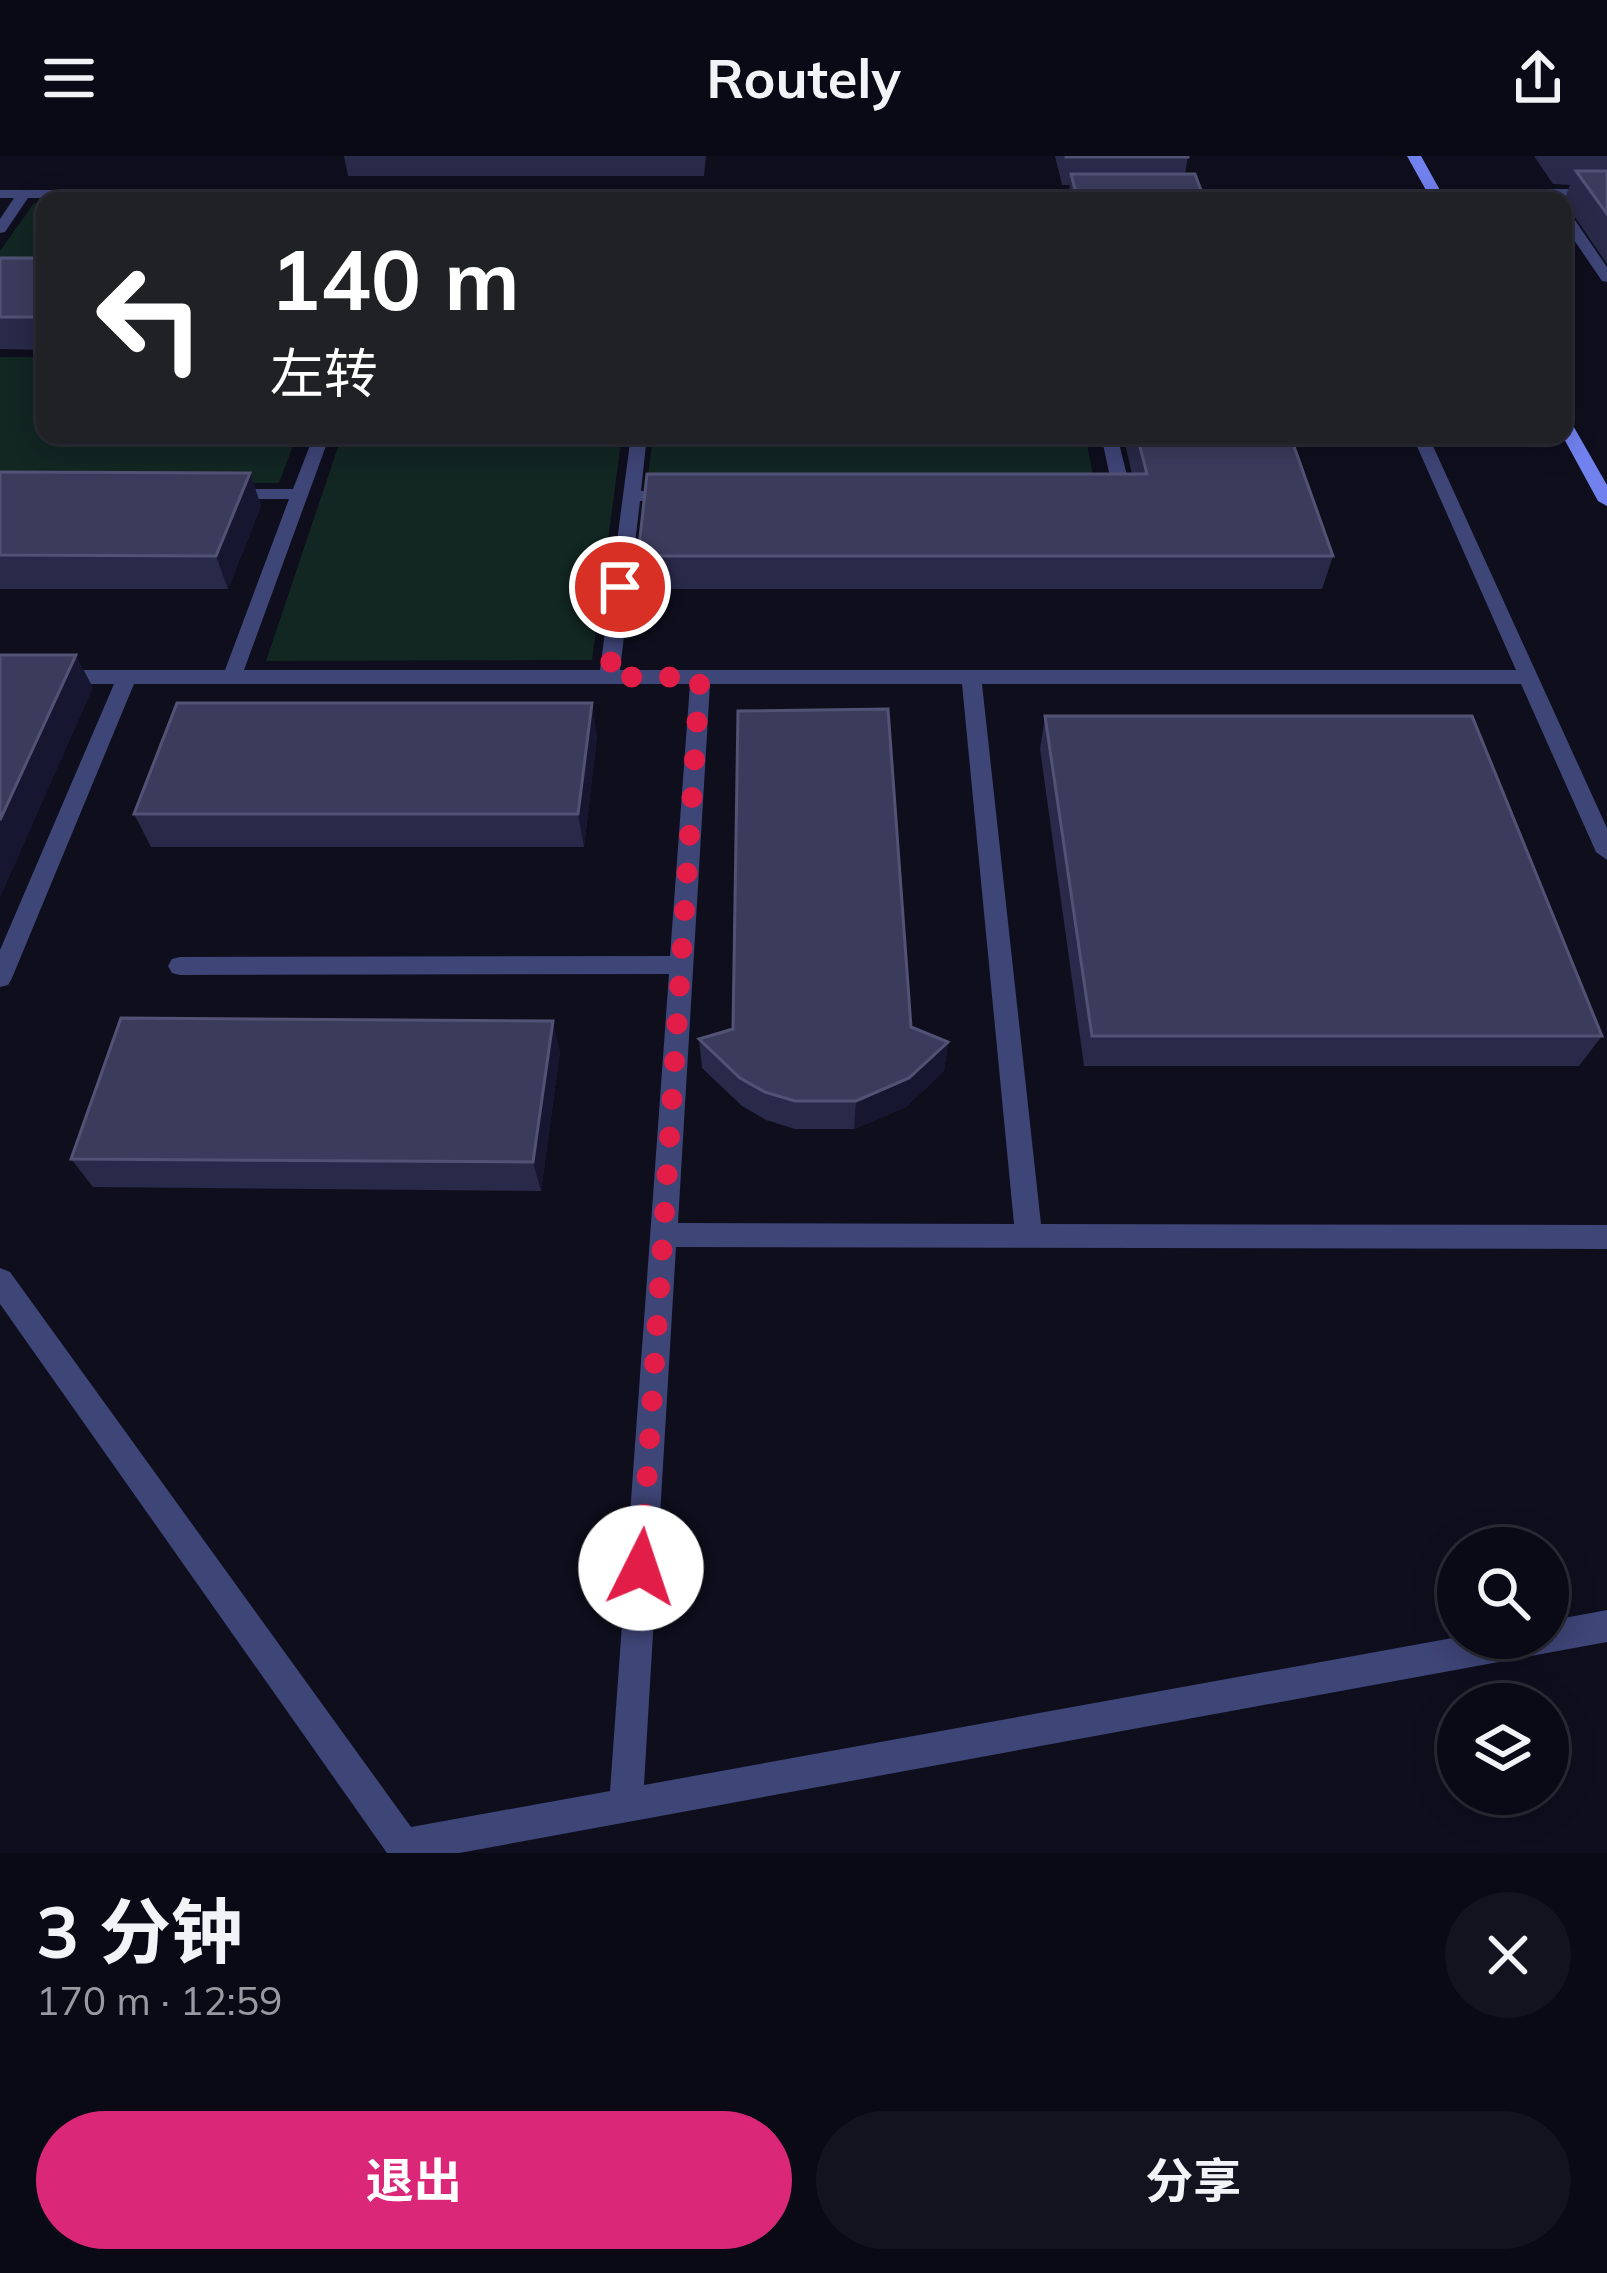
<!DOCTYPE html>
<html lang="zh">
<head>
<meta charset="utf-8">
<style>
  body { margin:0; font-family:Mulish,"Noto Sans SC",sans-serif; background:#13131f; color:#f1f3f6; height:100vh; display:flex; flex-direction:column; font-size:45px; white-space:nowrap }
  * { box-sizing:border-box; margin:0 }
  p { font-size:39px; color:#999aa1 }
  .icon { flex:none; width:66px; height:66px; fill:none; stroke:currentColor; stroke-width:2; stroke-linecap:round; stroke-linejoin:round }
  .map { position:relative; height:1697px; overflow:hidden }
  .sheet { display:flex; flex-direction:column; background:#0a0a16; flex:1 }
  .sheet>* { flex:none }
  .banner { position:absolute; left:36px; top:36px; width:1536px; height:252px; border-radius:24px; box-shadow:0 6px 30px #0003,0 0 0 3px #2a2b35; background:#202124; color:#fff; overflow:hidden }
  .fabs { position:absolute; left:1437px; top:1371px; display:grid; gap:24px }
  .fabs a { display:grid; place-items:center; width:132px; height:132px; border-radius:50%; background:#0a0a16; box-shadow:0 6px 30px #0003,0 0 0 3px #2a2b35; font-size:60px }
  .pin { position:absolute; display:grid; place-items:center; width:102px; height:102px; color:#fff; margin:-51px; border:6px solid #fff; border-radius:50%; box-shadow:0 3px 12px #0007 }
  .me { position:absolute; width:132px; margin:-66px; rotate:4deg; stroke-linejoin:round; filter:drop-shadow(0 0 9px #0008) }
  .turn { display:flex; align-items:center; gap:42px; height:252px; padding:0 36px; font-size:54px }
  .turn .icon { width:156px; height:156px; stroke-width:2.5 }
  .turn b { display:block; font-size:84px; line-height:102px }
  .round { display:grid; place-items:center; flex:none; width:126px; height:126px; border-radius:63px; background:#13131f }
  .summary { display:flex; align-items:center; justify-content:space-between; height:204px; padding:0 36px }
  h1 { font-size:72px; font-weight:700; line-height:90px }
  .cta { display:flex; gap:24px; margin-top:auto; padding:24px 36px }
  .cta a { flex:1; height:138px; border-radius:72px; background:#db2777; color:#fff; font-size:48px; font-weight:700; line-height:138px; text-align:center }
  .cta a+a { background:#13131f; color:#f1f3f6 }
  header { display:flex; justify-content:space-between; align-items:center; height:156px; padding:0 36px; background:#0a0a16; font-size:54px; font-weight:700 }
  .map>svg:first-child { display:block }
</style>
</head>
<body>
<header><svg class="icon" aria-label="menu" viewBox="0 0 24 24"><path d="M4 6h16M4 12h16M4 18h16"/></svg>Routely<svg class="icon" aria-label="share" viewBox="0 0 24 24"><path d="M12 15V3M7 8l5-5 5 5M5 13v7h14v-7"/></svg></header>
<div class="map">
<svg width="1607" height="1697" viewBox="0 0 1607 1697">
  <rect width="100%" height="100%" fill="#0e0e1d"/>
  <path fill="#122622" d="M34,47H45V120H0V95Z
    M0,201H45V279H297L279,327L0,326Z
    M342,279H622L592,504L266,505Z
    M653,279H1085L1095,329H647Z"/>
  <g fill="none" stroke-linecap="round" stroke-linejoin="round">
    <path fill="#3e4577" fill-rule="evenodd" d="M1549,33H1607V41L1544,40V34Z
      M0,34H1102L1109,38L1102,42H28L5,76L0,77V63L14,42H0Z
      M1172,34H1312L1322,45L1167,41L1165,38Z
      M1563,53L1568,54L1607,111V126L1602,125L1563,68Z
      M314,279H330L244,514H600L631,279H647L641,335H673L682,340L673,345H640L620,514H1516L1412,279H1428L1607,672V704L1596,696L1521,528H982L1041,1068L1607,1069V1093L676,1091L644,1629L1458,1481L1548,1482V1465L1607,1454V1486L459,1697H387L0,1148V1112L10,1116L411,1671L610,1635L669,818L180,819L172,817L168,810L172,803L180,801L670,800L690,528H134L12,822L8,829L0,831V794L114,528H0V514H225L289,343H224L215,338L224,333H293ZM710,528H962L1014,1068L678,1067Z
      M1101,279H1117L1132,340L1129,344L1116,345L1107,340L1113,335Z"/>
    <path fill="#7182ef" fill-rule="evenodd" d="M1407,0H1421L1446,45H1432Z
      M1563,261L1571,266L1607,329V350L1598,345L1562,279Z"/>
  </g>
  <path fill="#292949" d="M344,0H706L704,20H348Z
    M736,0H1188L1185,18L1205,45H1067L1070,29H1062L1055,0Z
    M1534,0H1607V108L1564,45L1570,29L1553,28Z
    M0,102H45V194L0,193Z
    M1123,279H1290L1333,400L1322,433H642L638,400L1132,318Z
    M0,316L250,317L261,350L228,433H0Z
    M1045,560L1602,880L1579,910H1084L1040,593Z
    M597,580L584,691H151L134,658Z
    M911,871L948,886L944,915L906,951L854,973H795L766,964L742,950L702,912L699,883Z
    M560,895L541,1035L93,1031L71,1003Z"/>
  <path fill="#171630" d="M250,317L261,350L228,433L216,400Z
    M76,499L93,532L0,742V664Z
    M592,547L597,580L584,691L578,658Z
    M553,865L560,895L541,1035L533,1006Z
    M948,886L944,915L906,951L854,973L856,945Z"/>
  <path fill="#3b3b5c" stroke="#525275" stroke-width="3" d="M1066,0H1188V1H1066Z
    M1576,15H1607V58Z
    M1071,18H1195L1205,45H1078Z
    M0,102H45V161H0Z
    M1137,279H1290L1333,400H638L647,318H1147Z
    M0,316L250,317L216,400L0,399Z
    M0,499H76L0,664Z
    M177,547H592L578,658H134Z
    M888,553L911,871L948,886L909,922L856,945H795L765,936L740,922L699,883L733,873L738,555Z
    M1045,560H1472L1602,880H1092Z
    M121,862L553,865L533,1006L71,1003Z"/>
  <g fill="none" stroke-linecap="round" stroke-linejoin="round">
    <path stroke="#e11d48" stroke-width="21" stroke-dasharray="0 37.8" d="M620,431L609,521H700L641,1412"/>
  </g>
</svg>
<div class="fabs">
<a><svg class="icon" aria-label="search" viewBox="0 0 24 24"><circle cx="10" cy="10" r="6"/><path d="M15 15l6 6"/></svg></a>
<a><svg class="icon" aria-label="layers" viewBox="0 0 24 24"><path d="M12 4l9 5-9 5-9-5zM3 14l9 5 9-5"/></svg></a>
</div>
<div class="pin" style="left:620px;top:431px;background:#d93025"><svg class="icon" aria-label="arrive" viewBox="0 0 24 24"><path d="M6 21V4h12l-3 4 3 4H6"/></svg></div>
<svg class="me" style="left:641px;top:1412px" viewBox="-20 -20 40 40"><circle r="19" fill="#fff"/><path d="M0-13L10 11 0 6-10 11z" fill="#e11d48"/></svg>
<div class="banner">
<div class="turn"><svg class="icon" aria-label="left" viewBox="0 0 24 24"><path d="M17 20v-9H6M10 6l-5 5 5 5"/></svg><div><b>140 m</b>左转</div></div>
</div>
</div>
<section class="sheet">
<div class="summary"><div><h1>3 分钟</h1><p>170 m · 12:59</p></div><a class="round"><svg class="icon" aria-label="close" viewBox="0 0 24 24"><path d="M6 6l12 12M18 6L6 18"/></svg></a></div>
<div class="cta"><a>退出</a><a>分享</a></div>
</section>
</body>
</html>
